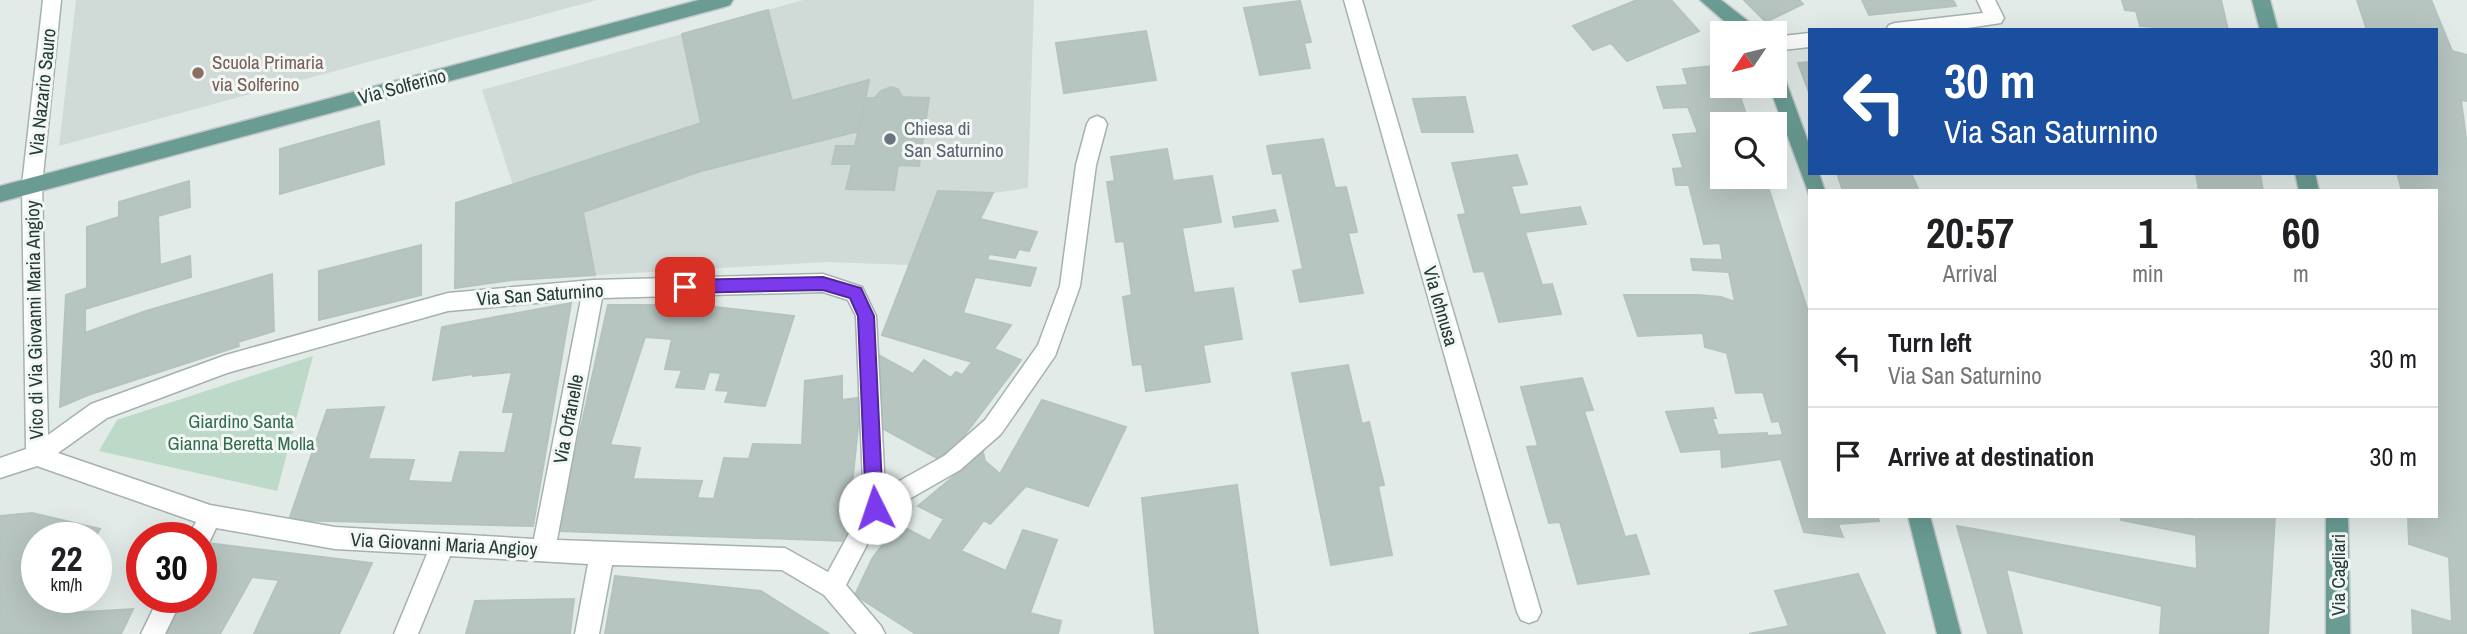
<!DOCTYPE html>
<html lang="en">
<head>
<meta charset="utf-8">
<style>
  body { margin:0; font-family:"Archivo Narrow",sans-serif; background:#f6f6f6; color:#202124; height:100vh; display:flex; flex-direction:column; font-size:26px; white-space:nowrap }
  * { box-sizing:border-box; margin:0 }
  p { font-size:23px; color:#757577 }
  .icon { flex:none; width:38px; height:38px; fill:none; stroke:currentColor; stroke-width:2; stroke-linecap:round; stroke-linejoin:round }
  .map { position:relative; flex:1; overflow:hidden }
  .panel { position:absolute; left:1808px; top:189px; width:630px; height:329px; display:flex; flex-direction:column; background:#fff; border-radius:0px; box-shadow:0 7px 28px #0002 }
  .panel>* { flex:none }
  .hud { position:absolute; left:1808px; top:28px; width:630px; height:147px; border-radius:0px; box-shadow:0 7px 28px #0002; background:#1a4fa0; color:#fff; overflow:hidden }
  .needle { width:46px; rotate:235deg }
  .fabs { position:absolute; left:1710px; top:21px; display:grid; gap:14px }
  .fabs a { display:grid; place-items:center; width:77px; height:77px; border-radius:0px; background:#fff; box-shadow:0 7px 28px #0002; font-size:35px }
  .speed { position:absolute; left:21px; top:522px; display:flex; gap:14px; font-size:35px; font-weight:700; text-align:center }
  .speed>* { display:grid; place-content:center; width:91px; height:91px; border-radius:50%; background:#fff; box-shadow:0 7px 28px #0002; line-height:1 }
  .speed small { font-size:18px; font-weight:400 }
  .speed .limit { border:10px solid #d22; background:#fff; color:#111 }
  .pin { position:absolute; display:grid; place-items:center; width:60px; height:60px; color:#fff; margin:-30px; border-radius:14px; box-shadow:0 4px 10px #0006 }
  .me { position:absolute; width:77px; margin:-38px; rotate:356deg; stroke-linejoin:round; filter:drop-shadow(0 0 5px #0008) }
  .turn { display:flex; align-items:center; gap:24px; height:147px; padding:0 21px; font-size:32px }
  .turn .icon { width:91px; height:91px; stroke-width:2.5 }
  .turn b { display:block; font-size:49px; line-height:60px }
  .eta { display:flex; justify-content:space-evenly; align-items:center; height:119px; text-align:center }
  .eta b { font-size:42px; font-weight:700; line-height:49px }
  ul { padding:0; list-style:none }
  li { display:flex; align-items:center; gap:21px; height:98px; padding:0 21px; border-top:2px solid #e0e0e0 }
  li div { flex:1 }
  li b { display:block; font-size:26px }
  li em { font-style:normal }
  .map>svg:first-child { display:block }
</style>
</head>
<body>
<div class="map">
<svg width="2467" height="634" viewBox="0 0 2467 634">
  <rect width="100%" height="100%" fill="#e2ebe8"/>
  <path fill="#d0dad7" d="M76,0H597L59,146Z
    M803,0H1034L1028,188L993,193L939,191L910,265L827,262L511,280L455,288L456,203L513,185L482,90Z"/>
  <path fill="#bcdac7" d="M313,356L277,491L99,451L117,420Z"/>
  <path fill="#b7c5c1" stroke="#b5c3bf" stroke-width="2" d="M1637,0H1671L1699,31L1627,61L1611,43L1593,50L1573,26Z
    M1744,0H1799L1803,4L1766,22Z
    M1862,0H1953L1956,6L1869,15Z
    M2122,0H2221L2228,30H2158L2157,27L2140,26L2136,11L2125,10Z
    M2357,0H2431L2452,51L2467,55V101L2461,100L2467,146V634H2413L2412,610L2452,622L2449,557L2409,544L2408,516H2436V191H2402L2397,173H2436V30H2367Z
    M1300,1L1311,42L1304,43L1310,68L1260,75L1244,8Z
    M768,10L792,101L869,80L859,131L701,171L583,212L595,275L511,280L455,288L456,203L701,123L682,34Z
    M1146,31L1156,80L1064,93L1056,43Z
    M1810,62V95L1798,63Z
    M1722,65V86H1737L1749,124H1722V177H1765L1810,318V516H1877L1879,521L1838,524L1843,537L1804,532L1781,459L1722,467L1721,449L1681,452L1666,412L1713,408L1716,418H1712L1718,435L1767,433V436L1783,435L1779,421L1772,422L1763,392L1736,393L1727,353L1705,347L1703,333L1638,336L1624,295H1698L1721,297L1735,302L1729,272L1693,270L1691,259L1723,260L1720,243L1704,244L1689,185H1676L1673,169L1683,168L1673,135L1698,133L1688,107L1664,108L1657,87L1688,85L1683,69Z
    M891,87L898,89L902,97L929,98L919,166L898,165L894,190L846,189L852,164H832L836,146H855L866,98H875L881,91Z
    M1465,97L1473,132H1422L1413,99Z
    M379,121L384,164L280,194V149Z
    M1323,139L1335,188L1346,187L1357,232L1348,233L1363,293L1300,302L1293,271L1303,269L1282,173L1273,174L1267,146Z
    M1167,149L1173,181L1212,176L1221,222L1182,228L1194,293L1233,288L1242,339L1203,345L1210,382L1146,391L1142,364L1133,365L1123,297L1132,295L1124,241L1116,242L1107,182L1115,181L1111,157Z
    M1517,155L1527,184L1511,186L1520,215L1580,207L1586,224L1525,232L1542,285L1552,284L1561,314L1499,322L1484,271L1474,272L1458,215L1466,214L1452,163Z
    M1837,173H1911L1919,191H1843Z
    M2196,173H2260L2263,191H2199Z
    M189,181L190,207L158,216L160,265L190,256L191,277L85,309V333L146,311L272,274L274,331L238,342L239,346L88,395L60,407L66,295L87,288V227L119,217V202Z
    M938,191L993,193L980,219L1037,232L1029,251L1019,249L1015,258L989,254L987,260L1036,268L1030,286L975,277L963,313L1011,325L994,349L1021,360L957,445L937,458L878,426L880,356L913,374L924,360L951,378L956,372L962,375L972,362L882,335Z
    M1275,210L1278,221L1235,227L1233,217Z
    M421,245V295L319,320V271Z
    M571,303L533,526L289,520L327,410L384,407L368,459L414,460L408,481L452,483L460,452L505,453L514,412H503L512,372L473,376V374L433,380L442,327Z
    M608,305H698L794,316L765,406L725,402L729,391L716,390L721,373L709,372L704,389L676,387L682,370L665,369L672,339L645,337L610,445L640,448L633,479L702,481L697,498L714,499L724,458L749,459L753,444L802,445L805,381L842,376V400L858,398L859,419L846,541L558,531Z
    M1348,365L1362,424L1369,422L1384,485L1378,486L1392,555L1331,565L1292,373Z
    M1582,378L1593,410L1584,411L1625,537L1636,535L1649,574L1578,584L1560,522L1549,523L1527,447L1538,446L1521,387Z
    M1042,400L1126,427L1088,506L1026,486L990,524L984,520L961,551L1006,571L1023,530L1057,540L1030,613L1061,621L1058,634H916L855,595L872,559L898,524L930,541L944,519L918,506L983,452L985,461L1000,474Z
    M1237,485L1258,634H1155L1142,498Z
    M32,513L100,529L95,537H37V597H67L66,613L133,609L121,634H0V516Z
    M2121,516H2176L2199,520L2198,516H2275L2268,634H2160L2162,606L2006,569L2022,634H1988L1957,526L2197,569L2196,535L2121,520Z
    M207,543L372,563L339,634H254L279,580L252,577L220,634H156L175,597H201V552Z
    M1858,574L1885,634H1749L1789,626L1775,591Z
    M615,576L761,591L829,634H605Z
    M574,599L570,634H466L475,601Z"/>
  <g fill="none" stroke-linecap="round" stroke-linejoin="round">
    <g stroke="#a5b2af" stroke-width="3">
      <path id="minor" d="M43,0H61L42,185L48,435L91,404L226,355L448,293L593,280L823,274L862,287L876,316L885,489L944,456L985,420L1038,345L1060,286L1076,165L1087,124L1090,119L1097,116L1104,119L1107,124L1096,165L1080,286L1055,356L1001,434L960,470L883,514L846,585L881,626L885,634H857L824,595L782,570L612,565L599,634H575L588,564L450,556L418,634H394L427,554L335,549L216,528L208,545L201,547V537H188L196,522L37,466L0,478V458L26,449L22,185ZM823,292L848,300L856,316L864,506L828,572L785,548L557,540L602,298ZM581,299L534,539L335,527L210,505L58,453L107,418L227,373L448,311Z
        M1344,0H1362L1541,612L1537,620L1529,623L1521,620L1517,612Z
        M1977,0H1995L2004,18L2001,23L1954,30H1886L1889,25L1895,23L1983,13Z
        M1810,33V47L1774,51V37Z
        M159,597H183L165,634H141Z"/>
    </g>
    <g stroke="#c1c8c7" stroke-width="3">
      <path id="major" d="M699,0H733L730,5L724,7L0,202V186Z
        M1700,0H1721L1757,28L1759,33H1738Z
        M2252,0H2270L2278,30H2260Z
        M1774,66L1781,68L1783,73L1810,147V173H1819L1825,191H1810V197L1769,86H1774Z
        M2295,173H2315L2319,191H2299Z
        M1908,516H1930L1961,634H1937Z
        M2326,516H2348L2350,634H2326Z"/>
    </g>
    <use href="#minor" fill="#fff" fill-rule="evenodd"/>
    <use href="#major" fill="#6a9c94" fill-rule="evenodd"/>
  </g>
  <path fill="#7c3aed" stroke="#51269a" stroke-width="2" d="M823,277L861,288L874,316L883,508L881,513L875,516L869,513L866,508L858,316L850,298L823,290L685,293L679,291L677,287L679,282L685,280Z"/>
  <circle fill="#8d6e63" stroke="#f2f7f5" stroke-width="2.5" cx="198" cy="73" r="7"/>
  <circle fill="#6b7280" stroke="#f2f7f5" stroke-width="2.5" cx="890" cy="139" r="7"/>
  <g text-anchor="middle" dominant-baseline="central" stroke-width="6" stroke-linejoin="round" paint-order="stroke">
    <g font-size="19" fill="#785e54" stroke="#f2f7f5" text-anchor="start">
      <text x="212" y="62">Scuola Primaria<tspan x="212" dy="22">via Solferino</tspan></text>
    </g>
    <g font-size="19" fill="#233a36" stroke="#f2f7f5">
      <text transform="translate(402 86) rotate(-15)">Via Solferino</text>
      <text transform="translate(42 92) rotate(-84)">Via Nazario Sauro</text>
      <text transform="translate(540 294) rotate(-4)">Via San Saturnino</text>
      <text transform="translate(1441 306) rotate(74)">Via Ichnusa</text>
      <text transform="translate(34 320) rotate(-91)">Vico di Via Giovanni Maria Angioy</text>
      <text transform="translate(568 419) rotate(-79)">Via Orfanelle</text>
      <text transform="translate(444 544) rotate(3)">Via Giovanni Maria Angioy</text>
      <text transform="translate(2338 575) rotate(-90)">Via Cagliari</text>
    </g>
    <g font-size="19" fill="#5b616d" stroke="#f2f7f5" text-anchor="start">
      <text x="904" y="128">Chiesa di<tspan x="904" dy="22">San Saturnino</tspan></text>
    </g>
    <g font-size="19" fill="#326d4f" stroke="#f2f7f5">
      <text x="241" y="421">Giardino Santa<tspan x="241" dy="22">Gianna Beretta Molla</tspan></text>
    </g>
  </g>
</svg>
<div class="fabs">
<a><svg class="needle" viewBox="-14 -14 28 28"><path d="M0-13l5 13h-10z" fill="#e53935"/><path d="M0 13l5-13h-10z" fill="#757577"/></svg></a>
<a><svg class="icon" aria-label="search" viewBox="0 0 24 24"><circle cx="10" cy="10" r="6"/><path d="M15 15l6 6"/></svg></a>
</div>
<div class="speed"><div>22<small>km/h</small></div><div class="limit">30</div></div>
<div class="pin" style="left:685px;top:287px;background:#d93025"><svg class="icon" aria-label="arrive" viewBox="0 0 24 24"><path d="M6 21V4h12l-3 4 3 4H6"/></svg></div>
<svg class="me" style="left:875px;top:508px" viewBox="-20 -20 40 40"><circle r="19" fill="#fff"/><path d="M0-13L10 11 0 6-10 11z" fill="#7c3aed"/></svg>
<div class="hud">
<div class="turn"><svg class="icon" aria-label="left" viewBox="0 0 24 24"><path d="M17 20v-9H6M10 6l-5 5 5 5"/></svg><div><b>30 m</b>Via San Saturnino</div></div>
</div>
<section class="panel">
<div class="eta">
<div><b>20:57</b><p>Arrival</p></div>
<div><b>1</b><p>min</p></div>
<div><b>60</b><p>m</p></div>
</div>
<ul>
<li><svg class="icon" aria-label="left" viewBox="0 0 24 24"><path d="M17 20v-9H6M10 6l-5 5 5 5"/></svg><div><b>Turn left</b><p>Via San Saturnino</p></div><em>30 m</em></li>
<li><svg class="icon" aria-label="arrive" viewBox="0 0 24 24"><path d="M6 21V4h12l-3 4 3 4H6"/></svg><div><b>Arrive at destination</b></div><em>30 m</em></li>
</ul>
</section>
</div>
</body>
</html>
